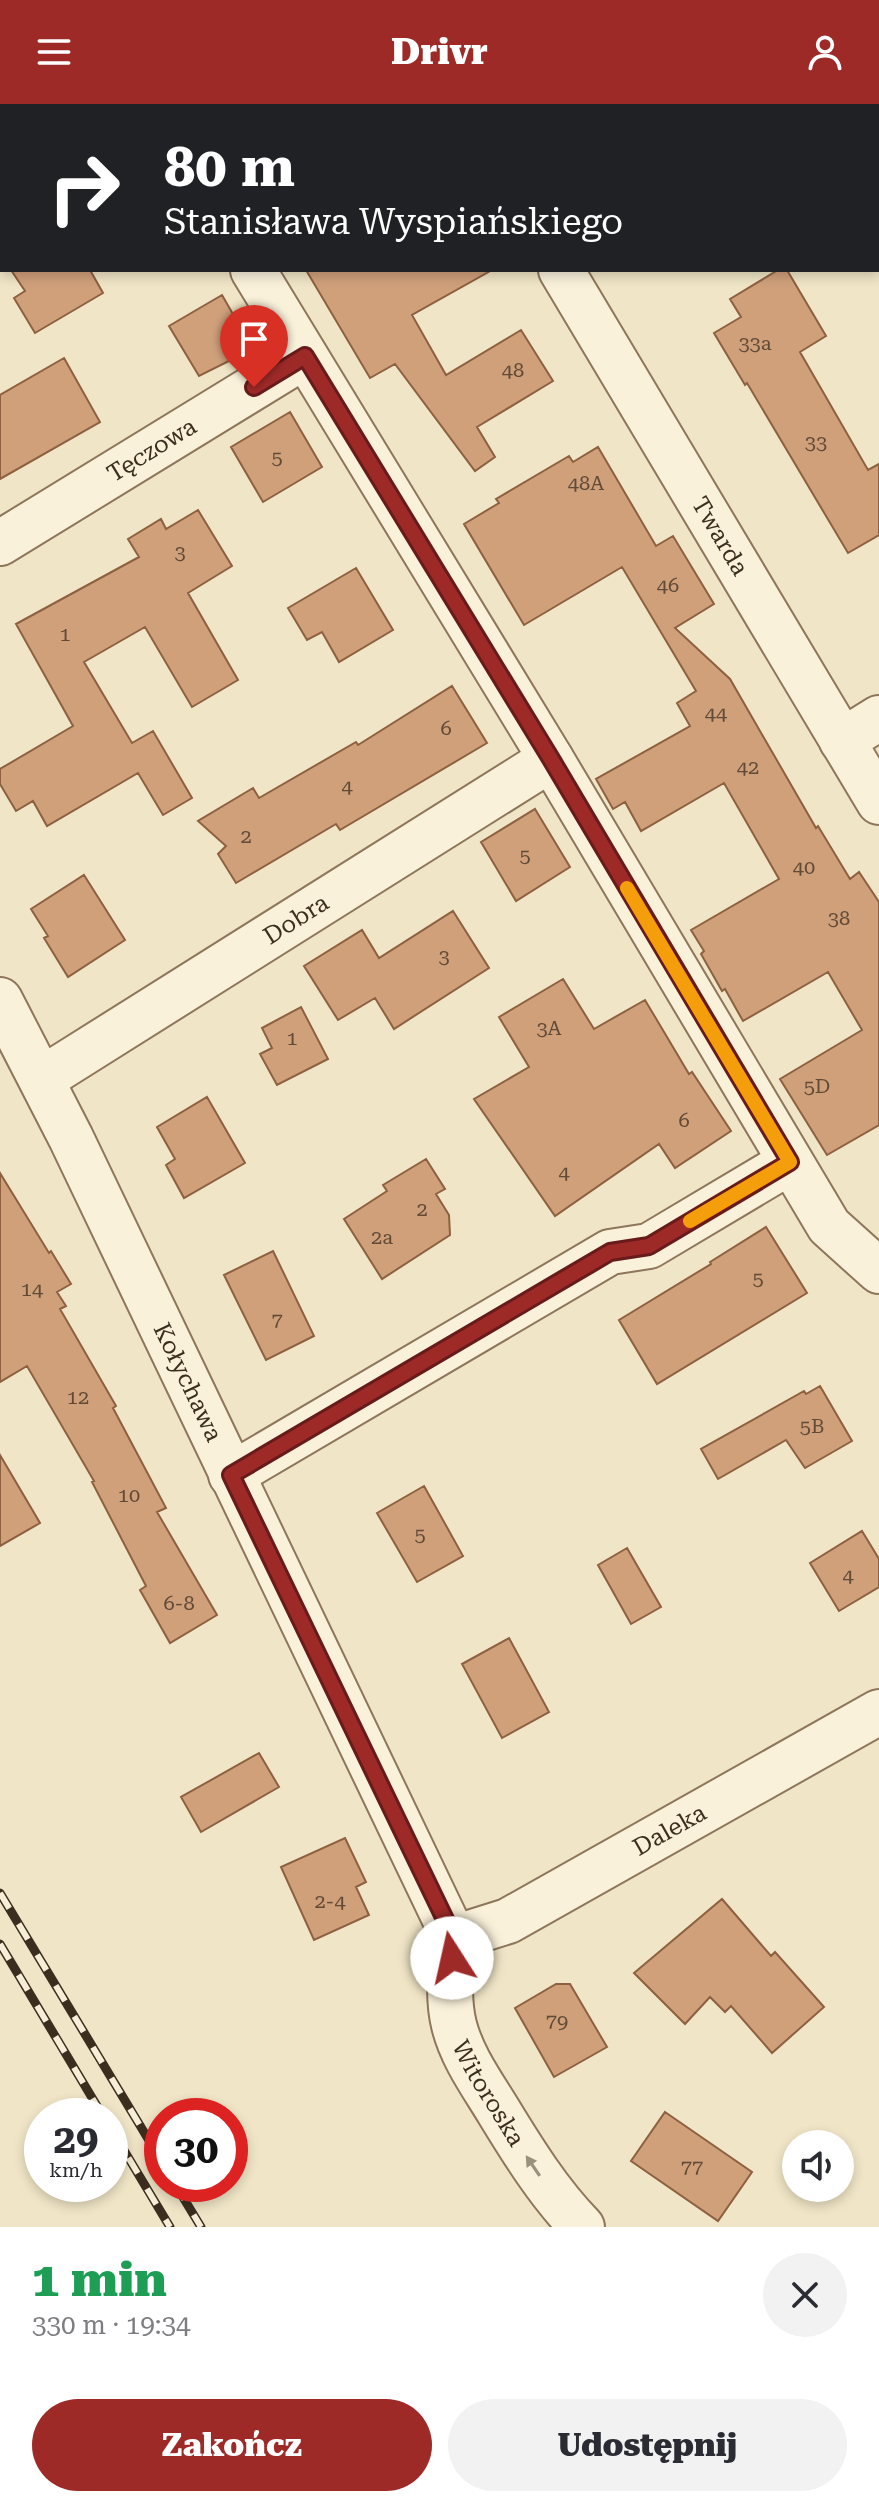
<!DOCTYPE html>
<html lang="pl">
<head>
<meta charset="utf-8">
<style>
  body { margin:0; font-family:"Roboto Serif",serif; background:#f2f2f3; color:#2b2b33; height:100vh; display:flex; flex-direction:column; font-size:30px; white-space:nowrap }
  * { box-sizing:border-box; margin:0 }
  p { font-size:26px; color:#7c7c81 }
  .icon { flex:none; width:44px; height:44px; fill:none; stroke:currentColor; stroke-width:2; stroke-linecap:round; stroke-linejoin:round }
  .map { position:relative; height:2123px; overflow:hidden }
  .details { display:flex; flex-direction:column; background:#fff; flex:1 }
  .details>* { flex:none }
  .banner { position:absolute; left:0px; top:0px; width:880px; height:168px; box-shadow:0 4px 12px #0003; background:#202124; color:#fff; overflow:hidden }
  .tools { position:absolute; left:782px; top:2026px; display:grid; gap:16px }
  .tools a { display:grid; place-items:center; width:72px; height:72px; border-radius:50%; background:#fff; box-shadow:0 4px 12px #0003; font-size:40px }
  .speed { position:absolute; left:24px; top:1994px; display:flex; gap:16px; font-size:40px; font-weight:700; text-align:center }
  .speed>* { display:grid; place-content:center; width:104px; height:104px; border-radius:50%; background:#fff; box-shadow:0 4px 12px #0003; line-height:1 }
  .speed small { font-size:20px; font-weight:400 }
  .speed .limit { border:12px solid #d22; background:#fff; color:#111 }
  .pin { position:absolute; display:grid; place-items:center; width:68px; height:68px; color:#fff; margin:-82px -34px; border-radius:50% 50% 50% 0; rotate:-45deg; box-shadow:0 0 8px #0007 }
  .pin .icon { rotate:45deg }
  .me { position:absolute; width:88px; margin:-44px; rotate:350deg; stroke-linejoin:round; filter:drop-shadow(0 0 6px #0008) }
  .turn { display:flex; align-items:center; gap:28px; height:168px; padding:0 32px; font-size:36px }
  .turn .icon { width:104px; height:104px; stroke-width:2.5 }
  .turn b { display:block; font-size:56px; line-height:68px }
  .round { display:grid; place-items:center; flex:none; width:84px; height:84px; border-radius:42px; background:#f2f2f3 }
  .head { display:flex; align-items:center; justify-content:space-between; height:136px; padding:0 32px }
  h1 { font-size:48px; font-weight:800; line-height:60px; color:#1e9e55 }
  .cta { display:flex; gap:16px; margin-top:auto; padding:16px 32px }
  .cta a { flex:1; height:92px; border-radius:48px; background:#9e2a28; color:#fff; font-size:32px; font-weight:800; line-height:92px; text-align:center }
  .cta a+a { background:#f2f2f3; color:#2b2b33 }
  header { display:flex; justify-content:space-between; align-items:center; height:104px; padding:0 32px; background:#9e2a28; color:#fff; font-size:36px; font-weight:800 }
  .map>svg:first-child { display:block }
</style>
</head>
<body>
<header><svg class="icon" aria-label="menu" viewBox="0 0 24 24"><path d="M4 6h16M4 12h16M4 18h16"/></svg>Drivr<svg class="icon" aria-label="person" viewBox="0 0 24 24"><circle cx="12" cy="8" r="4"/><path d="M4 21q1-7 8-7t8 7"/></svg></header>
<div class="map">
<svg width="879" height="2123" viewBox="0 0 879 2123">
  <rect width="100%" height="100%" fill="#f0e5c6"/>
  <path fill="#d0a07b" stroke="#8d6040" stroke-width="2" d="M11,166H90L103,189L35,229L14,194L25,187Z
    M306,166H492L412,211L446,271L521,226L553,277L477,323L495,353L475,367L395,260L370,274Z
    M778,166H787L826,232L800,248L868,366L879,360V431L848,449L747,279L745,281L714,229L741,213L730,195Z
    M222,191L253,245L199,272L169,222Z
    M64,254L100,318L0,375V291Z
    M290,308L322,363L263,398L231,343Z
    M598,343L656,442L673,432L714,500L675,524L730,575L816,724L818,722L850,775L859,768L879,798V1021L827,1051L780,975L862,926L828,868L743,917L725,885L722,887L701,850L704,847L691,826L779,775L724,679L641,727L625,698L613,705L596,675L690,622L677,599L696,587L622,463L524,521L464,420L499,399L496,395L569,352L573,358Z
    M198,406L232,462L188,489L238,576L192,603L145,523L84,558L132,639L153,627L192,694L163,711L138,669L47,722L33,697L16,707L0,680V665L73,622L16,520L139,453L128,435L161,415L166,425Z
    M356,464L393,526L339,558L322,528L307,536L288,504Z
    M452,582L487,639L340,726L336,720L236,779L218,750L226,742L198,717L253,684L259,694L356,638L358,641Z
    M535,705L570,763L516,797L481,738Z
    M84,771L125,836L68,873L44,834L48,832L31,805Z
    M453,807L489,864L394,925L375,894L338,916L304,862L362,826L379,854Z
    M563,875L594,925L645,896L689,970L692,968L731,1027L675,1064L659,1040L555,1112L474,995L529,963L499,913Z
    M301,903L328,955L277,981L260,950L272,944L262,924Z
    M207,993L245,1059L184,1094L166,1061L175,1055L157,1023Z
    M426,1055L445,1085L436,1090L449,1111L450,1131L382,1175L344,1115L387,1087L383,1081Z
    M0,1069L49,1149L51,1147L71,1180L57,1188L66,1202L60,1205L116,1302L113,1304L166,1404L157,1408L217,1511L170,1539L140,1486L146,1482L92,1378L94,1377L27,1262L0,1278Z
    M766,1123L807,1189L657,1280L619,1216L711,1160L710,1158Z
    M273,1147L314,1232L266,1256L224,1171Z
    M820,1282L852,1337L805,1364L786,1336L718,1375L701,1345L804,1287L806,1290Z
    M0,1351L40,1419L0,1442Z
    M424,1382L463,1452L417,1478L377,1409Z
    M862,1427L879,1455V1483L839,1507L810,1459Z
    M627,1444L661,1503L631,1520L598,1461Z
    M509,1534L549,1608L502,1634L462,1560Z
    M259,1649L279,1683L201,1728L181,1693Z
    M345,1734L366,1778L356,1783L369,1811L314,1836L281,1763Z
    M722,1795L771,1852L775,1848L824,1903L772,1949L731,1902L725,1908L710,1893L685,1920L634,1869Z
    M556,1880H570L607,1943L554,1973L515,1904Z
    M665,2008L752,2068L718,2117L631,2057Z"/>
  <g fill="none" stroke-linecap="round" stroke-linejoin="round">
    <g stroke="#8d765b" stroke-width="48">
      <g id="street">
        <path d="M461,0L462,2"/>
        <path d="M0,77L2,80"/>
        <path d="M253,166L551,655L829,1122L879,1167"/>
        <path id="s1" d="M561,166L879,698"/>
        <path id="s2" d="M0,439L305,252"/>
        <path d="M842,637L879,614"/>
        <path id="s3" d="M0,896L71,1034L454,1834"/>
        <path id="s4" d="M42,975L551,655"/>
        <path d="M231,1371L610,1148L649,1142L790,1058"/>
        <path id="s5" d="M454,1834L508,1817L879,1608"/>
        <path id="s6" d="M454,1834C451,1862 447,1893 454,1921C462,1953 482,1980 499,2008C524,2049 549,2089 582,2123"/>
      </g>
    </g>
    <use href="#street" stroke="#faf1da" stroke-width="44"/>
    <g stroke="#3c2e1f" stroke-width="9">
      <path id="rail" d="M0,1789L162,2058
        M0,1840L103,2012
        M110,2023L170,2123
        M175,2080L201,2123"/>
    </g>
    <use href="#rail" stroke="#f7eed7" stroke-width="6" stroke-dasharray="18" stroke-linecap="butt"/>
  </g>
  <defs><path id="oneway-solid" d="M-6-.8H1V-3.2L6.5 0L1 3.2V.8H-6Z" transform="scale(2)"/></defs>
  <use fill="#9b907c" href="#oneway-solid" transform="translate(533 2062) rotate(-124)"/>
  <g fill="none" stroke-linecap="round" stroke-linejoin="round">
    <g stroke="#671b1a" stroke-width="20">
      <path id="route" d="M254,283L305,252L551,655L790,1058L649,1142L610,1148L231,1371L454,1834L452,1854"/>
    </g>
    <use href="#route" stroke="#9e2a28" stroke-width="14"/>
    <path stroke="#f59e0b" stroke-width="14" d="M627,784L790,1058L690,1117"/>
  </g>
  <g text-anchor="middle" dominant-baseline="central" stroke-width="6" stroke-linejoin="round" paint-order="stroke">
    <g font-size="20" fill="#614a36">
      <text x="755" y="239">33a</text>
      <text x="513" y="266">48</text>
      <text x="816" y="338">33</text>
      <text x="277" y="353">5</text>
      <text x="586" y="379">48A</text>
      <text x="180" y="448">3</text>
      <text x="668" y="481">46</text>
      <text x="65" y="530">1</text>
      <text x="716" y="609">44</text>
      <text x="446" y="624">6</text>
      <text x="748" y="663">42</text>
      <text x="347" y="682">4</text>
      <text x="246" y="732">2</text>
      <text x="525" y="751">5</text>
      <text x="804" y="763">40</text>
      <text x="839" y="814">38</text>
      <text x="444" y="852">3</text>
      <text x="549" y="924">3A</text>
      <text x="292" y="934">1</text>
      <text x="817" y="982">5D</text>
      <text x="684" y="1016">6</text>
      <text x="564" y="1068">4</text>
      <text x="422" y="1105">2</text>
      <text x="382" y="1133">2a</text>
      <text x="758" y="1174">5</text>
      <text x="32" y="1185">14</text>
      <text x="277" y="1216">7</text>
      <text x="78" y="1293">12</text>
      <text x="812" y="1322">5B</text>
      <text x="129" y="1391">10</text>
      <text x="420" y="1430">5</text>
      <text x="848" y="1471">4</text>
      <text x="179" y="1499">6-8</text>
      <text x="330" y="1797">2-4</text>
      <text x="557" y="1917">79</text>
      <text x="692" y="2063">77</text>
    </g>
    <g font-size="24" fill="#3c2e1f" stroke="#f7eed7">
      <text stroke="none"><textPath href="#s2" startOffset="178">Tęczowa</textPath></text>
      <text stroke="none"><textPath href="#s1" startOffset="310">Twarda</textPath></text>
      <text stroke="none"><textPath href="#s4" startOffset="300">Dobra</textPath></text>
      <text stroke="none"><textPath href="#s3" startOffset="426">Kołychawa</textPath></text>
      <text stroke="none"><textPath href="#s5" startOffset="242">Daleka</textPath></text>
      <text stroke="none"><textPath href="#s6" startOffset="164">Witoroska</textPath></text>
    </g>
  </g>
</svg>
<div class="tools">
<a><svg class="icon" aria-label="sound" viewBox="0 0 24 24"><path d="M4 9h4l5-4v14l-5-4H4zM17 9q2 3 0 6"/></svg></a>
</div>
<div class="speed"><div>29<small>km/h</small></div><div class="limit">30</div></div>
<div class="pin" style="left:254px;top:283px;background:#d93025"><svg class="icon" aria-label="arrive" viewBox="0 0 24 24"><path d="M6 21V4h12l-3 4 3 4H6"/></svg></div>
<svg class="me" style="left:452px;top:1854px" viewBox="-20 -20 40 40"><circle r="19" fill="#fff"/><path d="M0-13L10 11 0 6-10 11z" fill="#9e2a28"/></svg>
<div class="banner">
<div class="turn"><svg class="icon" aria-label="right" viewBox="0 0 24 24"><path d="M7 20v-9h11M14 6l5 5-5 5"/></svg><div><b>80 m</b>Stanisława Wyspiańskiego</div></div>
</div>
</div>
<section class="details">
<div class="head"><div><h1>1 min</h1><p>330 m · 19:34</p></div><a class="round"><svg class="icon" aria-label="close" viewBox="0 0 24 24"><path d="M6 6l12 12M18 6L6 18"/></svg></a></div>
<div class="cta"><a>Zakończ</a><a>Udostępnij</a></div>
</section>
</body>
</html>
